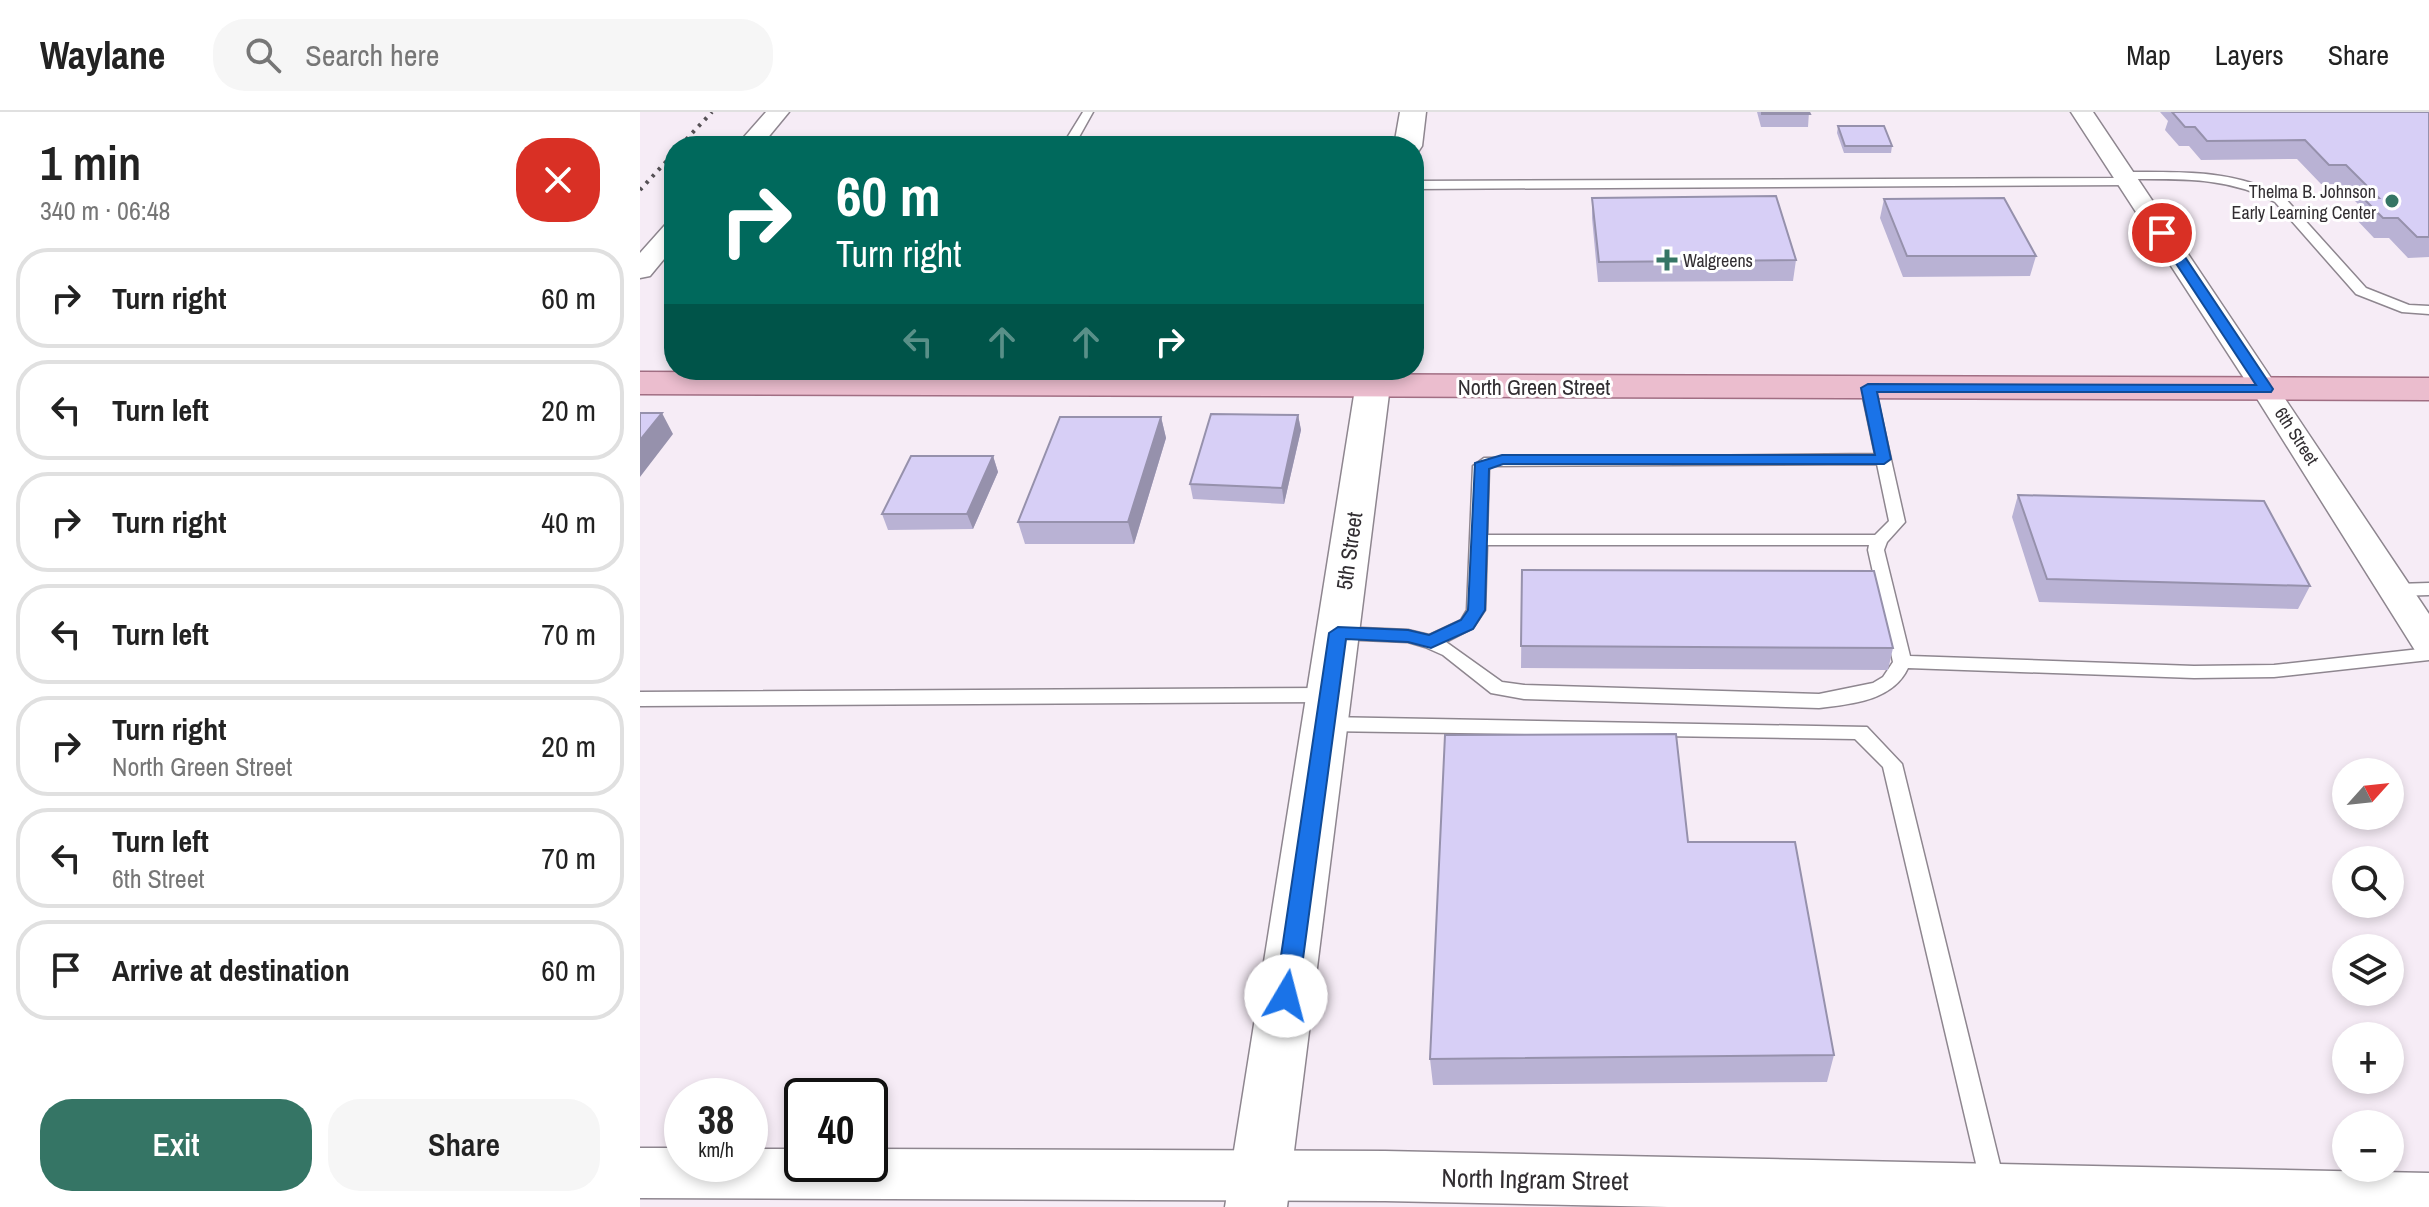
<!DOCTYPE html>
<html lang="en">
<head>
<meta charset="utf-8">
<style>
  body { margin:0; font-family:"Archivo Narrow",sans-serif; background:#f6f6f6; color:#222; height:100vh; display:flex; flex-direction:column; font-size:30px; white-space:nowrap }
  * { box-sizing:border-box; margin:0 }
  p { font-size:26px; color:#767676 }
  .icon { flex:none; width:44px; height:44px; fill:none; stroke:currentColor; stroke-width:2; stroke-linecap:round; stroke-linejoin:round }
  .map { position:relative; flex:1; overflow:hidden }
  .drawer { display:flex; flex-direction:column; background:#fff; width:640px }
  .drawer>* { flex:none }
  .hud { position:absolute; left:24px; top:24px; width:760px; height:244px; border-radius:32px; box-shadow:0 4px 12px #0003; background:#00695c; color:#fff; overflow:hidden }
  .needle { width:52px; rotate:63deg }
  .fabs { position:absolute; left:1692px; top:646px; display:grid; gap:16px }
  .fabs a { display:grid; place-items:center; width:72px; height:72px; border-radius:50%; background:#fff; box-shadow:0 4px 12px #0003; font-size:40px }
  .speed { position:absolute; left:24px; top:966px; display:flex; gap:16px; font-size:40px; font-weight:700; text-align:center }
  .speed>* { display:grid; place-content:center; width:104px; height:104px; border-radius:50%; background:#fff; box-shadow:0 4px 12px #0003; line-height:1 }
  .speed small { font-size:20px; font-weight:400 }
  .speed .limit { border:4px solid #111; border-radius:12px; background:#fff; color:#111 }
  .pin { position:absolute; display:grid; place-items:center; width:68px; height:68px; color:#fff; margin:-34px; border:4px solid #fff; border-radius:50%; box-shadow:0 2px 8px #0007 }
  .me { position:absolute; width:88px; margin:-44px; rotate:8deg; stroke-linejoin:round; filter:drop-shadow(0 0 6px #0008) }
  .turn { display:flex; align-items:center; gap:28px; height:168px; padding:0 40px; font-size:36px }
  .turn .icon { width:104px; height:104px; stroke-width:2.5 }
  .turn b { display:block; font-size:56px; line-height:68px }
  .lanes { display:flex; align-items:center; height:76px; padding:0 40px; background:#0003; justify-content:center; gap:40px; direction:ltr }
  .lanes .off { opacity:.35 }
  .round { display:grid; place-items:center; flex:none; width:84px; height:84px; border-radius:32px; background:#f6f6f6 }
  .head { display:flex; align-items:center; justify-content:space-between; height:136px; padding:0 40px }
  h1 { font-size:48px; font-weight:600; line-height:60px }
  .cta { display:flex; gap:16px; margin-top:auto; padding:16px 40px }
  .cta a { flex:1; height:92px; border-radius:32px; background:#357565; color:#fff; font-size:32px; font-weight:600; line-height:92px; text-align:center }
  .cta a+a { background:#f6f6f6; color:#222 }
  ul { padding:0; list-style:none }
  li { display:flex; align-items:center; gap:24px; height:100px; margin:0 16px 12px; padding:0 24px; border:4px solid #e0e0e0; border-radius:32px }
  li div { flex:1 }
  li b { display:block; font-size:30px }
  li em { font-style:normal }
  header { display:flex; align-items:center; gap:48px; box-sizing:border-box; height:112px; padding:0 40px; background:#fff; border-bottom:2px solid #e0e0e0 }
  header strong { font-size:38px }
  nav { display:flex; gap:44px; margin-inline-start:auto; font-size:28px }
  .search { width:560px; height:72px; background:#f6f6f6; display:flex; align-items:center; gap:20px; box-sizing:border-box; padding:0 28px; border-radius:32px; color:#767676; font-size:30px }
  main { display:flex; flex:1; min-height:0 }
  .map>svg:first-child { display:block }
</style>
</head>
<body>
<header>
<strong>Waylane</strong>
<div class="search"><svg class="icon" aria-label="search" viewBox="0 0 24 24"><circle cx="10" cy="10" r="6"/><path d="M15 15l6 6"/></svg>Search here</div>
<nav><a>Map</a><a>Layers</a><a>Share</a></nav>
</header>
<main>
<section class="drawer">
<div class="head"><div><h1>1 min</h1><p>340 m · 06:48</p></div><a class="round" style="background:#d93025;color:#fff"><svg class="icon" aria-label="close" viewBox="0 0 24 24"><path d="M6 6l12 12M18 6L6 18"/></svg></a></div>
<ul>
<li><svg class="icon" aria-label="right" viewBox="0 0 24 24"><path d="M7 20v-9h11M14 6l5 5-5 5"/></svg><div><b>Turn right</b></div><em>60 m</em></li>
<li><svg class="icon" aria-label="left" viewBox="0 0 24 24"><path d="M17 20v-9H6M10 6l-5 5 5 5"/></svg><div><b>Turn left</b></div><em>20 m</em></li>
<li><svg class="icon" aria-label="right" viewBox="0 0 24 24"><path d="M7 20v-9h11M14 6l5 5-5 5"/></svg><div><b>Turn right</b></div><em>40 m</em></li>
<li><svg class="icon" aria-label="left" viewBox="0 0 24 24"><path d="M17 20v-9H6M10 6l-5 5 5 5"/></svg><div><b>Turn left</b></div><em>70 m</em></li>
<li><svg class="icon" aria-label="right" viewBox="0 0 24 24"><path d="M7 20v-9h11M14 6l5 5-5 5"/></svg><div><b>Turn right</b><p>North Green Street</p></div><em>20 m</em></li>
<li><svg class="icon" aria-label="left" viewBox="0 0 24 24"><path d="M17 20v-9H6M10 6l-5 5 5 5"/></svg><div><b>Turn left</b><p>6th Street</p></div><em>70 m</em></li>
<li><svg class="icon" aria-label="arrive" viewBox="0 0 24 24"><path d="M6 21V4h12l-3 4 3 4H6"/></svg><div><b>Arrive at destination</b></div><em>60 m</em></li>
</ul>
<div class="cta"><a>Exit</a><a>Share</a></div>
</section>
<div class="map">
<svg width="1789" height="1095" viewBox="0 0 1789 1095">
  <rect width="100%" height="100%" fill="#f6ecf6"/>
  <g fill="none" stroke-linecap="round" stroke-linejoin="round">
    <g stroke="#8e868f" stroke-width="3">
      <path id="service" d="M443,0H453L434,34H422Z
        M1484,60C1540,60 1592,57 1643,84L1726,176L1769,193L1789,194V202L1762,200L1716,182L1635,90C1589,65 1542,67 1492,67L1491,71L1487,73L774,77V69L1479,66L1480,62Z
        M1228,272L1235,276L1265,410L1247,430L1244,438L1270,544L1554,554L1634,553L1789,536V548L1634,565L1554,566L1268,556C1253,589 1211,592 1179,596L884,587L851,581L803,543L785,535L768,530L698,527L689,521L698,515L768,518L789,523L821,508L827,498L833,354L844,346L1235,342L1221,276ZM1237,352L1249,409L1235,423H847L849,356L852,354ZM847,433H1229L1228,438L1253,550L1243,565L1233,571L1179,582L884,573L862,570L806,530L833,516L845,498Z
        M1789,471V483L1756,484L1747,478L1756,472Z
        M688,576L697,583L688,590L0,594V580Z
        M685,605L1227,615L1262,652L1365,1073L1362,1081L1353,1085L1344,1081L1341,1073L1243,655L1215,627L685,619L678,617L676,612L678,607Z"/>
    </g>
    <g stroke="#8e868f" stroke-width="3">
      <path id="minor" d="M126,0H149L121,34H96Z
        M1431,0H1453L1789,502V544L1776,540L1611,277Z
        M34,111V135L10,164L0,166V141L25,113Z
        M0,1036H42V1052H110V1037H162V1052H230V1037L745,1039L1789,1061V1095H1028L745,1089L0,1086Z"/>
    </g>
    <g stroke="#8e868f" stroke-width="3">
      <path id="tertiary" d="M760,0H786L782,34L778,40L774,41V34H754Z
        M718,258H752L647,1095H585Z"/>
    </g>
    <g stroke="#a16e83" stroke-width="3">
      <path id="primary" d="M0,260L1789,266V288L0,282Z"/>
    </g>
    <use href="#service" fill="#fff" fill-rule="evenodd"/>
    <use href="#minor" fill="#fff" fill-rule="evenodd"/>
    <use href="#tertiary" fill="#fff" fill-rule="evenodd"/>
    <use href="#primary" fill="#ebbdce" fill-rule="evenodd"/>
    <path stroke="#555055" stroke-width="4" stroke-dasharray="3 6" stroke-linecap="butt" d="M40,34L72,0
      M0,78L34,41"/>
  </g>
  <path fill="#b9b2d4" d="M1117,0H1169L1168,15H1121Z
    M1520,0H1789V145L1768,146L1749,126H1734L1715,106L1720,94L1698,72H1681L1657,47L1561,48L1549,34H1539L1525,18L1528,9Z
    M1198,14L1252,34L1251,41H1204L1197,21Z
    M952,86L1156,148L1153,169L958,170L952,106Z
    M1244,87L1396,144L1390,164L1263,165L1240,106Z
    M658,303L661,318L644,392L553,387L550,372Z
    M521,305L526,326L494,432H385L378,410Z
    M353,344L358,360L333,417L248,418L242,402Z
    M1378,383L1670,474L1658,497L1399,490L1372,405Z
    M882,458L1253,536L1248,558L881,556Z
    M1048,730L1194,943L1187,970L793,973L790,947Z"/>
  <path fill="#9691ac" d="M22,301L33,322L0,365V328Z
    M658,303L661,318L644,392L642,376Z
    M521,305L526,326L494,432L488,410Z
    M353,344L358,360L333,417L327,402Z"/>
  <path fill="#d7cff6" stroke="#9691ac" stroke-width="2" d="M1122,0H1169L1170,2H1122Z
    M1532,0H1789V125H1777L1758,106H1743L1723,86H1739L1706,53H1689L1665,28L1567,29L1555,15H1545Z
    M1198,14H1244L1252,34H1205Z
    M1136,84L1156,148L959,150L952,86Z
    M1364,86L1396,144H1267L1244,87Z
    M0,301H22L0,328Z
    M571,302L658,303L642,376L550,372Z
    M420,305H521L488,410H378Z
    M271,344H353L327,402H242Z
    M1378,383L1624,389L1670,474L1407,467Z
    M882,458L1234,459L1253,536L881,534Z
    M1036,622L1048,730H1155L1194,943L790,947L805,623Z"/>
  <path fill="#1a73e8" stroke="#114b97" stroke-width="2" d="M1518,118H1527L1633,277L1631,280H1237L1251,347L1244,352H863L849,357L845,498L833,517L791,536L768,530L706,527L658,884L654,891L646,894L638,891L635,884L689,521L698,515L768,518L789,523L821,508L828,498L835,351L862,343H1235L1221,276L1228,272L1616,273L1516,121Z"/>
  <g fill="#357565" stroke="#fff" stroke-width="3">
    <circle cx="1752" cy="89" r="8"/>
    <path d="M1023 136h8v8h8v8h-8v8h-8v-8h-8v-8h8z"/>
  </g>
  <g text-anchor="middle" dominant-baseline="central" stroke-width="6" stroke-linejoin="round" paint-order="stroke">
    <g font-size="18" fill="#322e32" stroke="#fff" text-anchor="end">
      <text x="1736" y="79">Thelma B. Johnson<tspan x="1736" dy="21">Early Learning Center</tspan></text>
      <text x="1043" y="148" text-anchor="start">Walgreens</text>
    </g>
    <g font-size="18" fill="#322e32" stroke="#fff">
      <text transform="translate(1657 324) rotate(57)">6th Street</text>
    </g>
    <g font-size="22" fill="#322e32" stroke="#fff">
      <text x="894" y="275">North Green Street</text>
      <text transform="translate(709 439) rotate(-82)">5th Street</text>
    </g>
    <g font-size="26" fill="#322e32" stroke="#fff">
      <text transform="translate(895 1067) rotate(1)">North Ingram Street</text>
    </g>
  </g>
</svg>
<div class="fabs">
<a><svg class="needle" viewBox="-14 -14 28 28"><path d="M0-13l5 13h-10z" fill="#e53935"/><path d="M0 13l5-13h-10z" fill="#767676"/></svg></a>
<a><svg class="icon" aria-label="search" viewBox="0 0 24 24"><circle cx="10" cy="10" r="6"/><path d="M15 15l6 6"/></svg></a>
<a><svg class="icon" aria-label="layers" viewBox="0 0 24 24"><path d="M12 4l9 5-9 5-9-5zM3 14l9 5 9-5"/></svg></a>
<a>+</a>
<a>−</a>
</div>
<div class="speed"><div>38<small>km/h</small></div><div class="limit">40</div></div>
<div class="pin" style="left:1522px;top:121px;background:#d93025"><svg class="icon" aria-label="arrive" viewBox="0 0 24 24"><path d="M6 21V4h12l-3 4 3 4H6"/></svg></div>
<svg class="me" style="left:646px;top:884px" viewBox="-20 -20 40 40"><circle r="19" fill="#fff"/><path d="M0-13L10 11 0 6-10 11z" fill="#1a73e8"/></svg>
<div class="hud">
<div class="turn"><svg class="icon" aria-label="right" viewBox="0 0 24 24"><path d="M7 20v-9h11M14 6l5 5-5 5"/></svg><div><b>60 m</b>Turn right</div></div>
<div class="lanes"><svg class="icon off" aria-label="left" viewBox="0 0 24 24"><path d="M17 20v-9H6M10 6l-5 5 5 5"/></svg><svg class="icon off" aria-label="ahead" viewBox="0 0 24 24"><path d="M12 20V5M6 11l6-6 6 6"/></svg><svg class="icon off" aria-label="ahead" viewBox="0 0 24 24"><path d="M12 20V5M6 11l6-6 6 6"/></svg><svg class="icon" aria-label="right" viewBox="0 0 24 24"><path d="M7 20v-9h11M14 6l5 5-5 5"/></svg></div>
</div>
</div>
</main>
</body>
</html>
